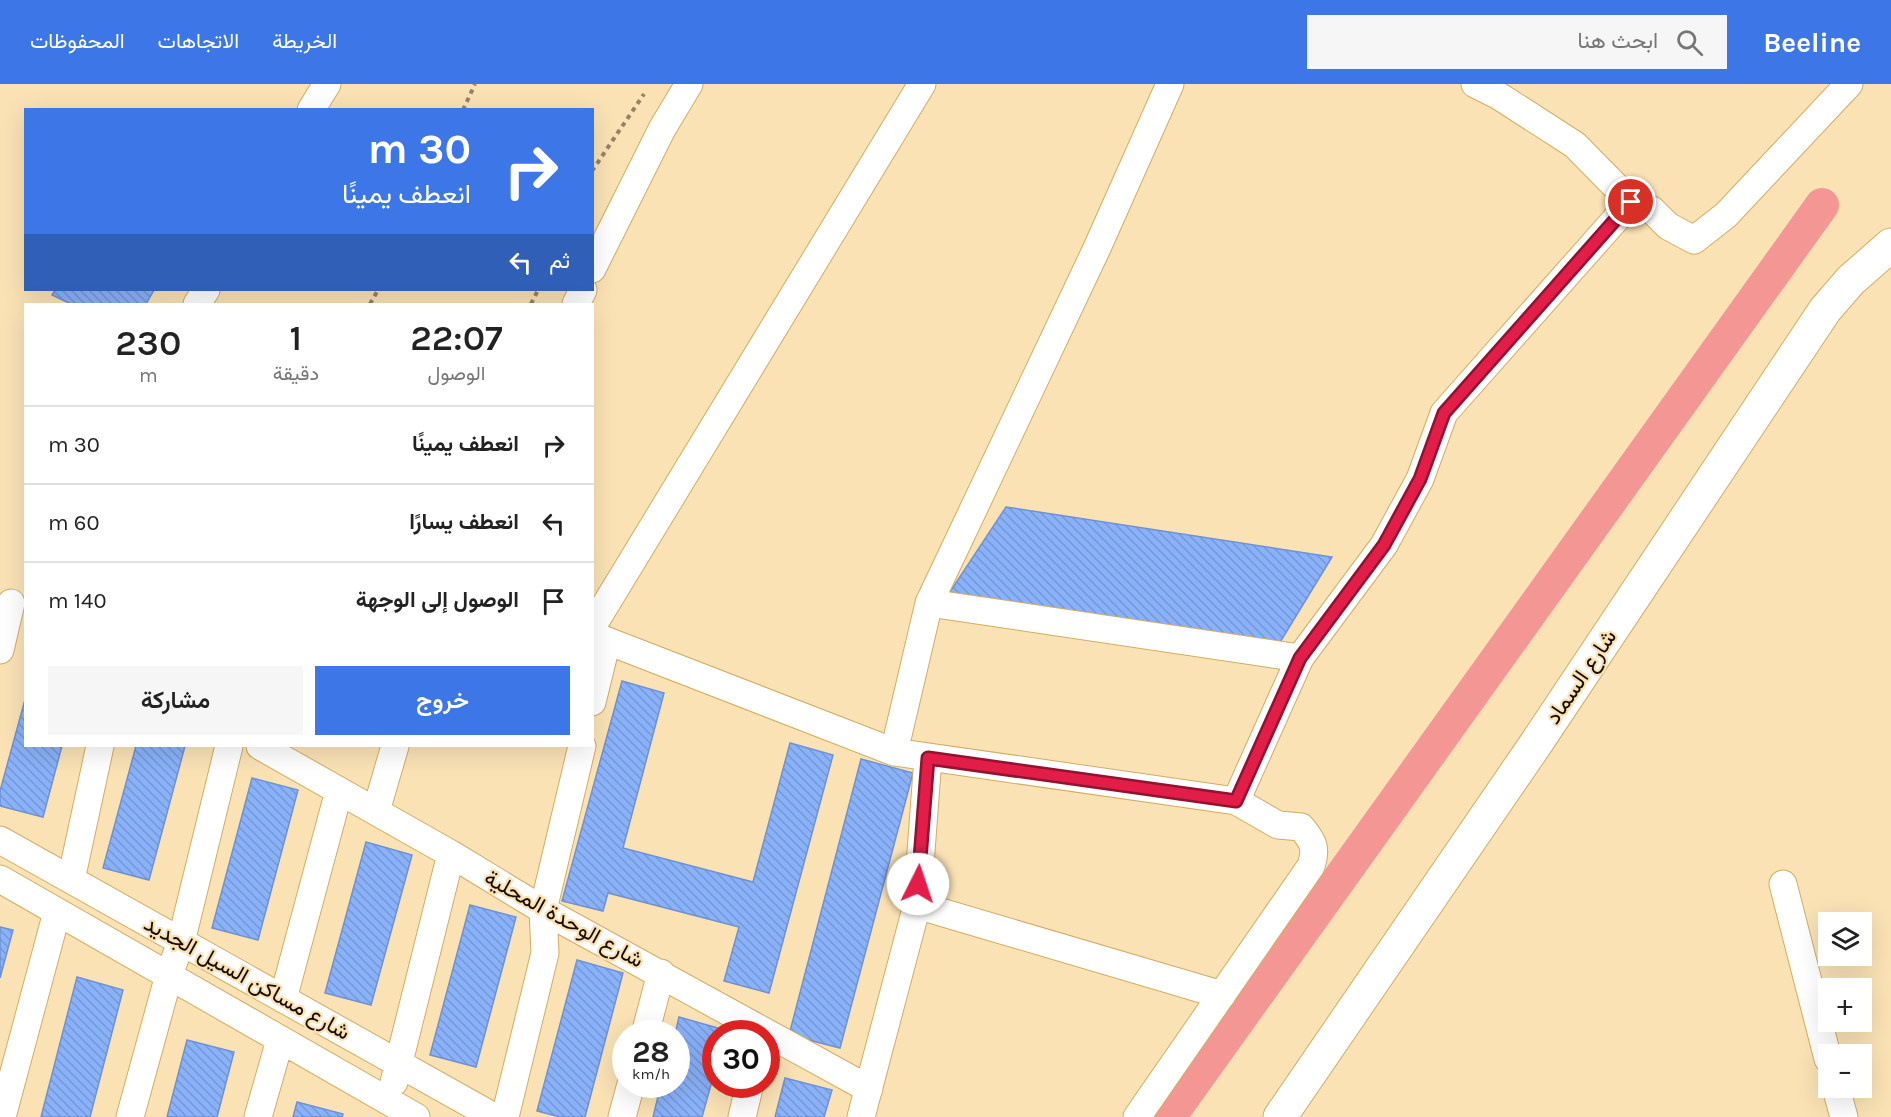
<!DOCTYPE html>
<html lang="ar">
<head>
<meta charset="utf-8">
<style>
  body { margin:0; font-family:Karla,Vazirmatn,sans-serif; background:#f6f6f6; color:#222; direction:rtl; height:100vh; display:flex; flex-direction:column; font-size:22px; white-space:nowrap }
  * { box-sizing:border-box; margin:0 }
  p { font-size:20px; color:#767676 }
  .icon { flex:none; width:33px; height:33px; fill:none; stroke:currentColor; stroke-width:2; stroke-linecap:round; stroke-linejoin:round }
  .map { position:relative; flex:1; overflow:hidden; direction:ltr }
  .sheet { position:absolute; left:24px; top:219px; width:570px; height:444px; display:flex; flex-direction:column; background:#fff; border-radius:0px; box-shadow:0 6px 24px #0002; direction:rtl }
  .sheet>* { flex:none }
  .top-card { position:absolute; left:24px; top:24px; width:570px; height:183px; border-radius:0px; box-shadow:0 6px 24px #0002; direction:rtl; background:#3d77e7; color:#fff; overflow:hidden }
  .buttons { position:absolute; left:1818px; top:828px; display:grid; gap:12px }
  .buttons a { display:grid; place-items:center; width:54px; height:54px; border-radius:0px; background:#fff; box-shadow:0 6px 24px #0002; font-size:30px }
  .speed { position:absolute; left:612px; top:936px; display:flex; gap:12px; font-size:30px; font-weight:700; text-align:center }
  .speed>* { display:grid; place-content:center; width:78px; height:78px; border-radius:50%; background:#fff; box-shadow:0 6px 24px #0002; line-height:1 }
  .speed small { font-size:15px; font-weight:400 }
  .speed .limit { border:9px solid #d22; background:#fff; color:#111 }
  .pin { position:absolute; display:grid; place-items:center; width:51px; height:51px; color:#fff; margin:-26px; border:3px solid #fff; border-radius:50%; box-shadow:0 2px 6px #0007 }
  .me { position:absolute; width:66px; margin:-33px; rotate:4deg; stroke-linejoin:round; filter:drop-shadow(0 0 4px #0008) }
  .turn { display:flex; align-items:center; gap:21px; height:126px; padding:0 24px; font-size:27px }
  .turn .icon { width:78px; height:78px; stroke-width:2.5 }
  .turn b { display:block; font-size:42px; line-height:51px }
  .then { display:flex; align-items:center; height:57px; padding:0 24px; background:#0003; gap:12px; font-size:22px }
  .eta { display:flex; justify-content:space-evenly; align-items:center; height:102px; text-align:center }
  .eta b { font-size:36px; font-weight:600; line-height:42px }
  .primary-button { display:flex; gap:12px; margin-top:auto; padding:12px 24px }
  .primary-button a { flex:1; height:69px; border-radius:0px; background:#3d77e7; color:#fff; font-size:24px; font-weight:600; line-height:69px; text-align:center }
  .primary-button a+a { background:#f6f6f6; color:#222 }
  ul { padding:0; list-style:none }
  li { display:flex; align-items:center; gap:18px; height:78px; padding:0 24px; border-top:2px solid #e0e0e0 }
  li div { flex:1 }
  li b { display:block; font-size:22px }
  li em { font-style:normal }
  header { display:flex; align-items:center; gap:36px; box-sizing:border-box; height:84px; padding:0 30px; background:#3d77e7; color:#fff }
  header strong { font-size:28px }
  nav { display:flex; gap:33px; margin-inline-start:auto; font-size:21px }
  .search { width:420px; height:54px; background:#f6f6f6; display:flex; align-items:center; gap:15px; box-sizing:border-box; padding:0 21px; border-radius:0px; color:#767676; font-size:22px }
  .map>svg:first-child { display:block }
</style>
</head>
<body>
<header>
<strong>Beeline</strong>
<div class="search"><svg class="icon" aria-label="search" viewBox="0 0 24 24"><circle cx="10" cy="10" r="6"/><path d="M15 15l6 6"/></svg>ابحث هنا</div>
<nav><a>الخريطة</a><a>الاتجاهات</a><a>المحفوظات</a></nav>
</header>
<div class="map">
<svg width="1891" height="1033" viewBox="0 0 1891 1033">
  <defs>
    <pattern id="building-back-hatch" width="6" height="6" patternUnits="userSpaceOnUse" patternTransform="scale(1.5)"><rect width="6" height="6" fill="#8ab2fa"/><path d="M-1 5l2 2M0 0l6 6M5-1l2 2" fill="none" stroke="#7698d4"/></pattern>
  </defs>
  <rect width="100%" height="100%" fill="#fae2b5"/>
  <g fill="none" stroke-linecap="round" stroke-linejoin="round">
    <path stroke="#f49693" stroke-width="34" d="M1169,1033L1822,121"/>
  </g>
  <path fill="url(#building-back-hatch)" stroke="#6e91d3" stroke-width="1.5" d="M55,206H154L146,220H71L52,211Z
    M1006,423L1332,473L1279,560L944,517Z
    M622,597L664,609L623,764L753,798L790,659L833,671L769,909L724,897L739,843L608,809L603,827L562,817Z
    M26,612V662H62L43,733L0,722V707Z
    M136,662H185L149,796L103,784Z
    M861,675L913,689L840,964L789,951Z
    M252,694L298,706L258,856L212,844Z
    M366,758L412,771L371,921L325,909Z
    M470,821L516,833L476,983L430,971Z
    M0,843L13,846L0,894Z
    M577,876L623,889L585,1033H560L537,1027Z
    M77,893L123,906L90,1033H41Z
    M679,933L725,946L724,950H716V983L702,1033H653L661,1000H676L675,950Z
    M187,956L234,968L217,1033H167Z
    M785,994L832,1006L824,1033H775Z
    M297,1018L343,1030L342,1033H293Z"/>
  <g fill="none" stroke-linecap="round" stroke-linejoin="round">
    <g stroke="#d4ac60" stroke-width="29">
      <path id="street" d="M1475,0L1499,12L1575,61L1631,118L1652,126L1668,142L1694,156L1726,131L1849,0
        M311,26L327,0
        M592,185L662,45L689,0
        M197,220L206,206
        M576,220L583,206
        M929,519L1300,574
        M592,543L922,0
        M592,551L894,668L1236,717L1278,741L1301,743C1313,757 1317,764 1311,782L1137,1033
        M0,566L11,519
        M592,618L607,557
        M260,662L451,770L543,826L869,1005
        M894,668L929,519L1097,164L1170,0
        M1236,717L1300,574L1384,461L1420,395L1444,329L1631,118
        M376,727L395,662
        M0,756L494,1033
        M0,795L416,1033
        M71,796L100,662
        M1783,800L1828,975
        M917,821L1222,911
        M283,915L339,707
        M645,950L661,889
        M394,998L451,770
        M1836,1004L1844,1033
        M2,1033L57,828
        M130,1033L169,891L181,858L229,662
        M258,1033L280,956
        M505,1033L545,869L543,826L582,662
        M622,1033L631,1000
        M742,1033L750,1000
        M861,1033L917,821L928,674"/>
    </g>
    <g stroke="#d4ac60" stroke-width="35">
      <path id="secondary" d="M1280,1033L1535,661L1825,226L1851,196L1891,161"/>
    </g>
    <path stroke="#968365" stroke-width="4" stroke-dasharray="4.5 4.5" stroke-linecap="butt" d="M463,26L475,0
      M592,87L644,10
      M370,220L378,206
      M531,220L538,206"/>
    <use href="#street" stroke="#fff" stroke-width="27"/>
    <use href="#secondary" stroke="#fff" stroke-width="33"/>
  </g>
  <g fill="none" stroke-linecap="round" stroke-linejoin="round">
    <g stroke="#92132f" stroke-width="15">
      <path id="route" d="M918,800L928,674L1236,717L1300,574L1384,461L1420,395L1444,329L1631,118"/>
    </g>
    <use href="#route" stroke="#e11d48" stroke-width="10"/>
  </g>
  <g text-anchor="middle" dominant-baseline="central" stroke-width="4.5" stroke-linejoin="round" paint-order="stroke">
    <g font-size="22" fill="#180c00" stroke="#fae2b5">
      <text transform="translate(1581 593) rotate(-56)">شارع السماد</text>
      <text transform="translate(564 835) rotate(29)">شارع الوحدة المحلية</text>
      <text transform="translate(247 894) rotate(29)">شارع مساكن السيل الجديد</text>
    </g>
  </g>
</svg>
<div class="buttons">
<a><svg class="icon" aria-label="layers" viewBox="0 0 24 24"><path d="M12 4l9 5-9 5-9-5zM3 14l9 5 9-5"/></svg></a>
<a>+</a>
<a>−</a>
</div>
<div class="speed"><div>28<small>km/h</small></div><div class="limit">30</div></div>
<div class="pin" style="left:1631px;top:118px;background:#d93025"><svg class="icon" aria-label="arrive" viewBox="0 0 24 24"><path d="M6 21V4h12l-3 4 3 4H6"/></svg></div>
<svg class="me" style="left:918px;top:800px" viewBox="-20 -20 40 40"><circle r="19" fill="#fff"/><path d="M0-13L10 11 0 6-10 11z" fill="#e11d48"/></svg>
<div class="top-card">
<div class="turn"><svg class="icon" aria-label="right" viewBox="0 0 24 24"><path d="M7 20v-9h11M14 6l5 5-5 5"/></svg><div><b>30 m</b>انعطف يمينًا</div></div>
<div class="then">ثم<svg class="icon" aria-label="left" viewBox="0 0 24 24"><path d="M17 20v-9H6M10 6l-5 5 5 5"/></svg></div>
</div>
<section class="sheet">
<div class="eta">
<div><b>22:07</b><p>الوصول</p></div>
<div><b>1</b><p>دقيقة</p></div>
<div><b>230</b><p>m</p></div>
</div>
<ul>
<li><svg class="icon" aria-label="right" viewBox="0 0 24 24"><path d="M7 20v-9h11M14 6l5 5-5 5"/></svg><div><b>انعطف يمينًا</b></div><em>30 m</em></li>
<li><svg class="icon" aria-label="left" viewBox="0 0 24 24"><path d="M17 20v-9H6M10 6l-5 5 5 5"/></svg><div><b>انعطف يسارًا</b></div><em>60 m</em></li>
<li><svg class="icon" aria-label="arrive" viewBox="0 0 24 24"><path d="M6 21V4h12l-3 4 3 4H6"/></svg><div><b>الوصول إلى الوجهة</b></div><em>140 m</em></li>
</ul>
<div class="primary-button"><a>خروج</a><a>مشاركة</a></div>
</section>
</div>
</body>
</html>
